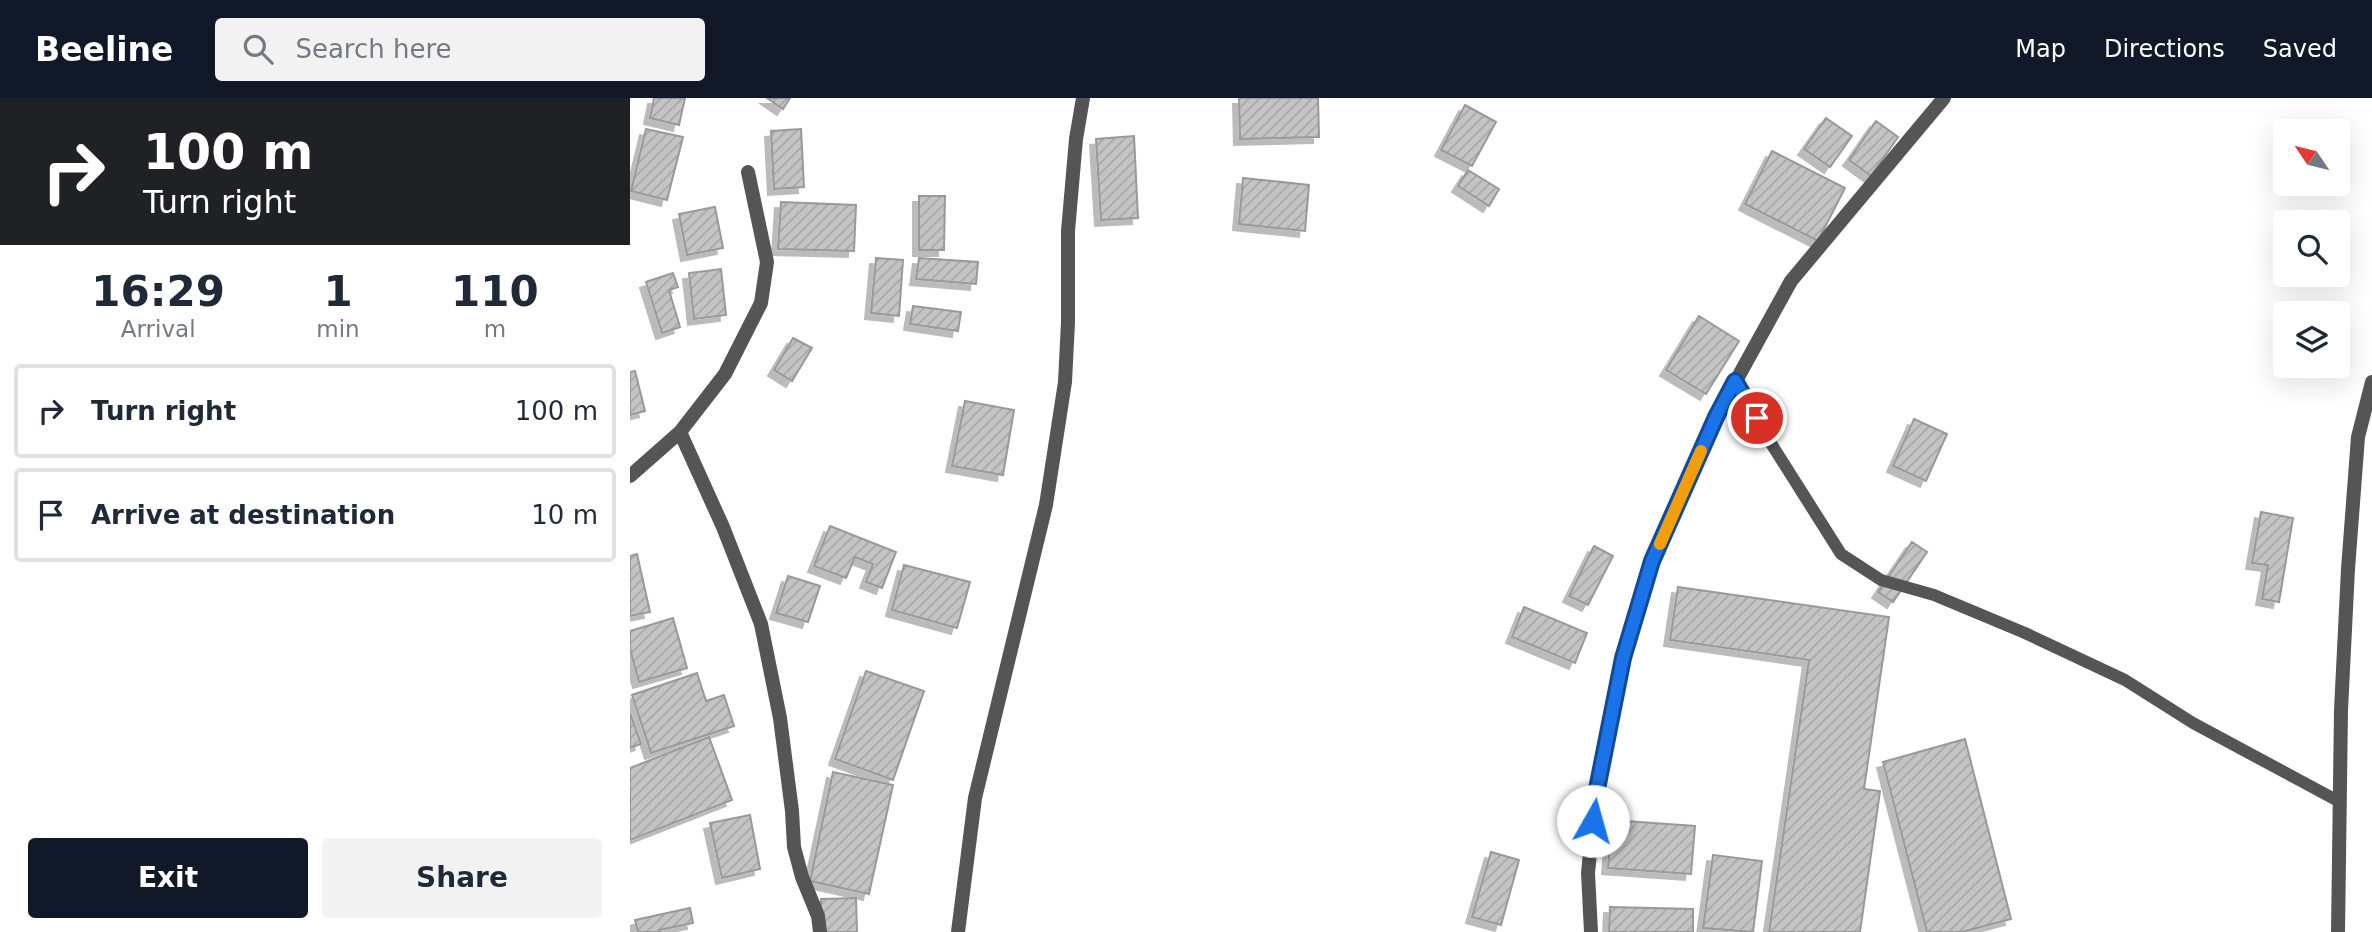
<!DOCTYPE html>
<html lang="en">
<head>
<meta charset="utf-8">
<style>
  body { margin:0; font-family:"DejaVu Sans",sans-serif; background:#f2f2f3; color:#1f2937; height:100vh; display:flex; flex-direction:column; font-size:26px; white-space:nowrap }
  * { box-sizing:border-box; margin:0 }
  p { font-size:23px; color:#747a83 }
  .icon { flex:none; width:38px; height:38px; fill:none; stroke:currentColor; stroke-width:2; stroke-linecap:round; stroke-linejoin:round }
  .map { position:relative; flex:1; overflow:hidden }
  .drawer { display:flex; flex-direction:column; background:#fff; width:630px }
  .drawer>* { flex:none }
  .hud { background:#202124; color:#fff; overflow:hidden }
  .needle { width:46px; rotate:305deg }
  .controls { position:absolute; left:1643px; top:21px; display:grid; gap:14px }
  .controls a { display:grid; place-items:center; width:77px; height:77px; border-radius:7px; background:#fff; box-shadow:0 7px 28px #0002; font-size:35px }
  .pin { position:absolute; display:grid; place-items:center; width:60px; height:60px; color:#fff; margin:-30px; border:4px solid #fff; border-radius:50%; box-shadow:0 2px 7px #0007 }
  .me { position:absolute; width:77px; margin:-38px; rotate:7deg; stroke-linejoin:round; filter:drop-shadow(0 0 5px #0008) }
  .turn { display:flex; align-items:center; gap:24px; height:147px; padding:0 28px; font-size:32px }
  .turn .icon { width:91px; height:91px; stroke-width:2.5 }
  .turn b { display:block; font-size:49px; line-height:60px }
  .eta { display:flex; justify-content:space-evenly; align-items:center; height:119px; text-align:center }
  .eta b { font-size:42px; font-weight:600; line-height:49px }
  .action { display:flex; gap:14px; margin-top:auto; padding:14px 28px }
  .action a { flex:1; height:80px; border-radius:7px; background:#111827; color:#fff; font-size:28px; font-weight:600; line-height:80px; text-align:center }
  .action a+a { background:#f2f2f3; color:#1f2937 }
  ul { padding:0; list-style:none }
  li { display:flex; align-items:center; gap:21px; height:94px; margin:0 14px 10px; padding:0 14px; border:4px solid #e0e1e3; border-radius:7px }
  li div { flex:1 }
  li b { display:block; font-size:26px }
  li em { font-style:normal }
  header { display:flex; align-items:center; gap:42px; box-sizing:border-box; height:98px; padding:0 35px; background:#111827; color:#fff }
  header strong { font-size:33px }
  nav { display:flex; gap:38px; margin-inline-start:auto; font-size:24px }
  .search { width:490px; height:63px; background:#f2f2f3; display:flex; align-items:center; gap:18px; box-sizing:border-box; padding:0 24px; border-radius:7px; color:#747a83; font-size:26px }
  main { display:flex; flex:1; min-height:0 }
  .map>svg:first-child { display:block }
</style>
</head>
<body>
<header>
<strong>Beeline</strong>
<div class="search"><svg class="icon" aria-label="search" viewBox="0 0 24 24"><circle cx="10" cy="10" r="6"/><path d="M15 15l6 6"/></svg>Search here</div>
<nav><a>Map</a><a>Directions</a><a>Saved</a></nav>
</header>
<main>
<section class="drawer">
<div class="hud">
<div class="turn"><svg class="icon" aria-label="right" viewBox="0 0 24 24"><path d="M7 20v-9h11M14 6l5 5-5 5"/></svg><div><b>100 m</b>Turn right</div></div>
</div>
<div class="eta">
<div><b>16:29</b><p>Arrival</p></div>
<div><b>1</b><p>min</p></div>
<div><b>110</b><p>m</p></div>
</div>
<ul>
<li><svg class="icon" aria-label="right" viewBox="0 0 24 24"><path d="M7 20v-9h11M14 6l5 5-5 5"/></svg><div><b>Turn right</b></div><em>100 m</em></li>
<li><svg class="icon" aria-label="arrive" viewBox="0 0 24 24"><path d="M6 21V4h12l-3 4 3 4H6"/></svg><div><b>Arrive at destination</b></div><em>10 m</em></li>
</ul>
<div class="action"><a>Exit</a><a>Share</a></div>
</section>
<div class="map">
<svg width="1742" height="834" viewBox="0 0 1742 834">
  <defs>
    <pattern id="building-hatch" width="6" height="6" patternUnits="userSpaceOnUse" patternTransform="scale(1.75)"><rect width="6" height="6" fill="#c4c4c4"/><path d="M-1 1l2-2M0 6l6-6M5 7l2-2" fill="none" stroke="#a7a7a7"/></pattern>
    <filter id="shadow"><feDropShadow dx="-6" dy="6" stdDeviation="0" flood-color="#0004"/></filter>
  </defs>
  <rect width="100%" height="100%" fill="#fff"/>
  <path fill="url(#building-hatch)" stroke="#999" stroke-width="2" filter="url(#shadow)" d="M24,0H55L49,27L20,20Z
    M137,0H160L153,11Z
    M609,0H688L689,39L610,41Z
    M835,7L866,24L842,68L811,52Z
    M1196,20L1222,38L1200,69L1174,51Z
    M1246,23L1268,39L1241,78L1219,62Z
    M16,31L53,39L37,102L1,93Z
    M171,31L174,89L144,91L141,33Z
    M504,38L508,120L471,122L466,41Z
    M1142,53L1215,90L1188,143L1115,106Z
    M838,72L869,91L859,108L828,88Z
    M613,80L679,87L675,133L609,126Z
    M289,98H315L314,152H289Z
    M151,104L226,107L224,153L148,151Z
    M85,109L93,150L57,157L49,116Z
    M246,160L273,162L269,218L241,215Z
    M289,160L348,164L346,186L286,181Z
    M91,171L96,217L64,221L59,175Z
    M43,175L48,189L39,192L50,229L32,235L16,184Z
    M283,208L331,214L328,233L280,226Z
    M1069,218L1109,243L1076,296L1036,272Z
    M163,240L182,250L162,283L144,272Z
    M5,273L15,313L0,317V274Z
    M335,303L384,312L373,377L322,368Z
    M1284,321L1317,336L1296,383L1263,368Z
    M1631,414L1663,420L1649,504L1632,501L1638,467L1622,465Z
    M200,428L266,454L252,490L236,484L243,466L225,459L216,480L184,468Z
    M1282,444L1297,454L1263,504L1248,494Z
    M964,448L983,458L958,507L939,498Z
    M7,456L20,514L0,518V458Z
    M274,467L340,484L327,530L262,512Z
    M158,478L190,488L178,524L146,515Z
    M1048,489L1259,519L1234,691L1250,693L1230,834H1139L1179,562L1040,542Z
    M894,509L957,535L945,565L882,539Z
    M43,520L57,570L9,584L0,551V533Z
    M236,573L294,593L263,682L205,661Z
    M67,575L76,603L94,597L104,628L21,655L2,597Z
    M0,615L11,646L0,650Z
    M79,639L102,702L0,742V670Z
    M1335,641L1381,821L1332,834H1297L1253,664Z
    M203,674L263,687L239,796L180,783Z
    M120,717L130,771L92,780L80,725Z
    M982,722L1065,728L1061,776L978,770Z
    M861,754L889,762L871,827L842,819Z
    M1083,757L1132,763L1123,834L1073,830Z
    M226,800L227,834H191V801Z
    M980,809L1063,811V834H979Z
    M60,810L63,825L29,832L30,834H8L5,822Z"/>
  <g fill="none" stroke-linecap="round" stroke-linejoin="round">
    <path stroke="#555" stroke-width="12" d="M1106,283L1137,339L1211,456L1251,482L1304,497L1395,535L1495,582L1563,625L1710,704"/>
    <path stroke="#555" stroke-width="14" d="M50,334L93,429L131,526L150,620L162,713L164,749L172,779L188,818L190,834
      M0,378L50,334L95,276L131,205L137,164L118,74
      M328,834L345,700L416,407L435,284L438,224V133L446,41L453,0
      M961,834L958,775L966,696L993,560L1022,463L1086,319L1161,183L1314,0
      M1708,834L1711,612L1718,471L1728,339L1742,284"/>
  </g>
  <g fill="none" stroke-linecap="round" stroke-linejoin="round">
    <g stroke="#114b97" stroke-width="18">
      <path id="route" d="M963,723L966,696L993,560L1022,463L1086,319L1105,283L1127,320"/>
    </g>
    <use href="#route" stroke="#1a73e8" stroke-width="12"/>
    <path stroke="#f59e0b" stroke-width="12" d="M1030,446L1071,353"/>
  </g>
</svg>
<div class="controls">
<a><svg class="needle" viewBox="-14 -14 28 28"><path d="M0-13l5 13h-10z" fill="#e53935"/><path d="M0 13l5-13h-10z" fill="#747a83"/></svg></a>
<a><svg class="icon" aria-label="search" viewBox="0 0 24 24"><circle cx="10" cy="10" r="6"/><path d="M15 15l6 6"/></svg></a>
<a><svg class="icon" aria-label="layers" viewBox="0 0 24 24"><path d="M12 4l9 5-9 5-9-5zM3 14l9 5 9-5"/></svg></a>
</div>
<div class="pin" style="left:1127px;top:320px;background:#d93025"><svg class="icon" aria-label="arrive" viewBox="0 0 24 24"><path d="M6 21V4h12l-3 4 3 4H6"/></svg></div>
<svg class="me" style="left:963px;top:723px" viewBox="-20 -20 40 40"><circle r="19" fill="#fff"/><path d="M0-13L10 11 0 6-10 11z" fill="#1a73e8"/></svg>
</div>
</main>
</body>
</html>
